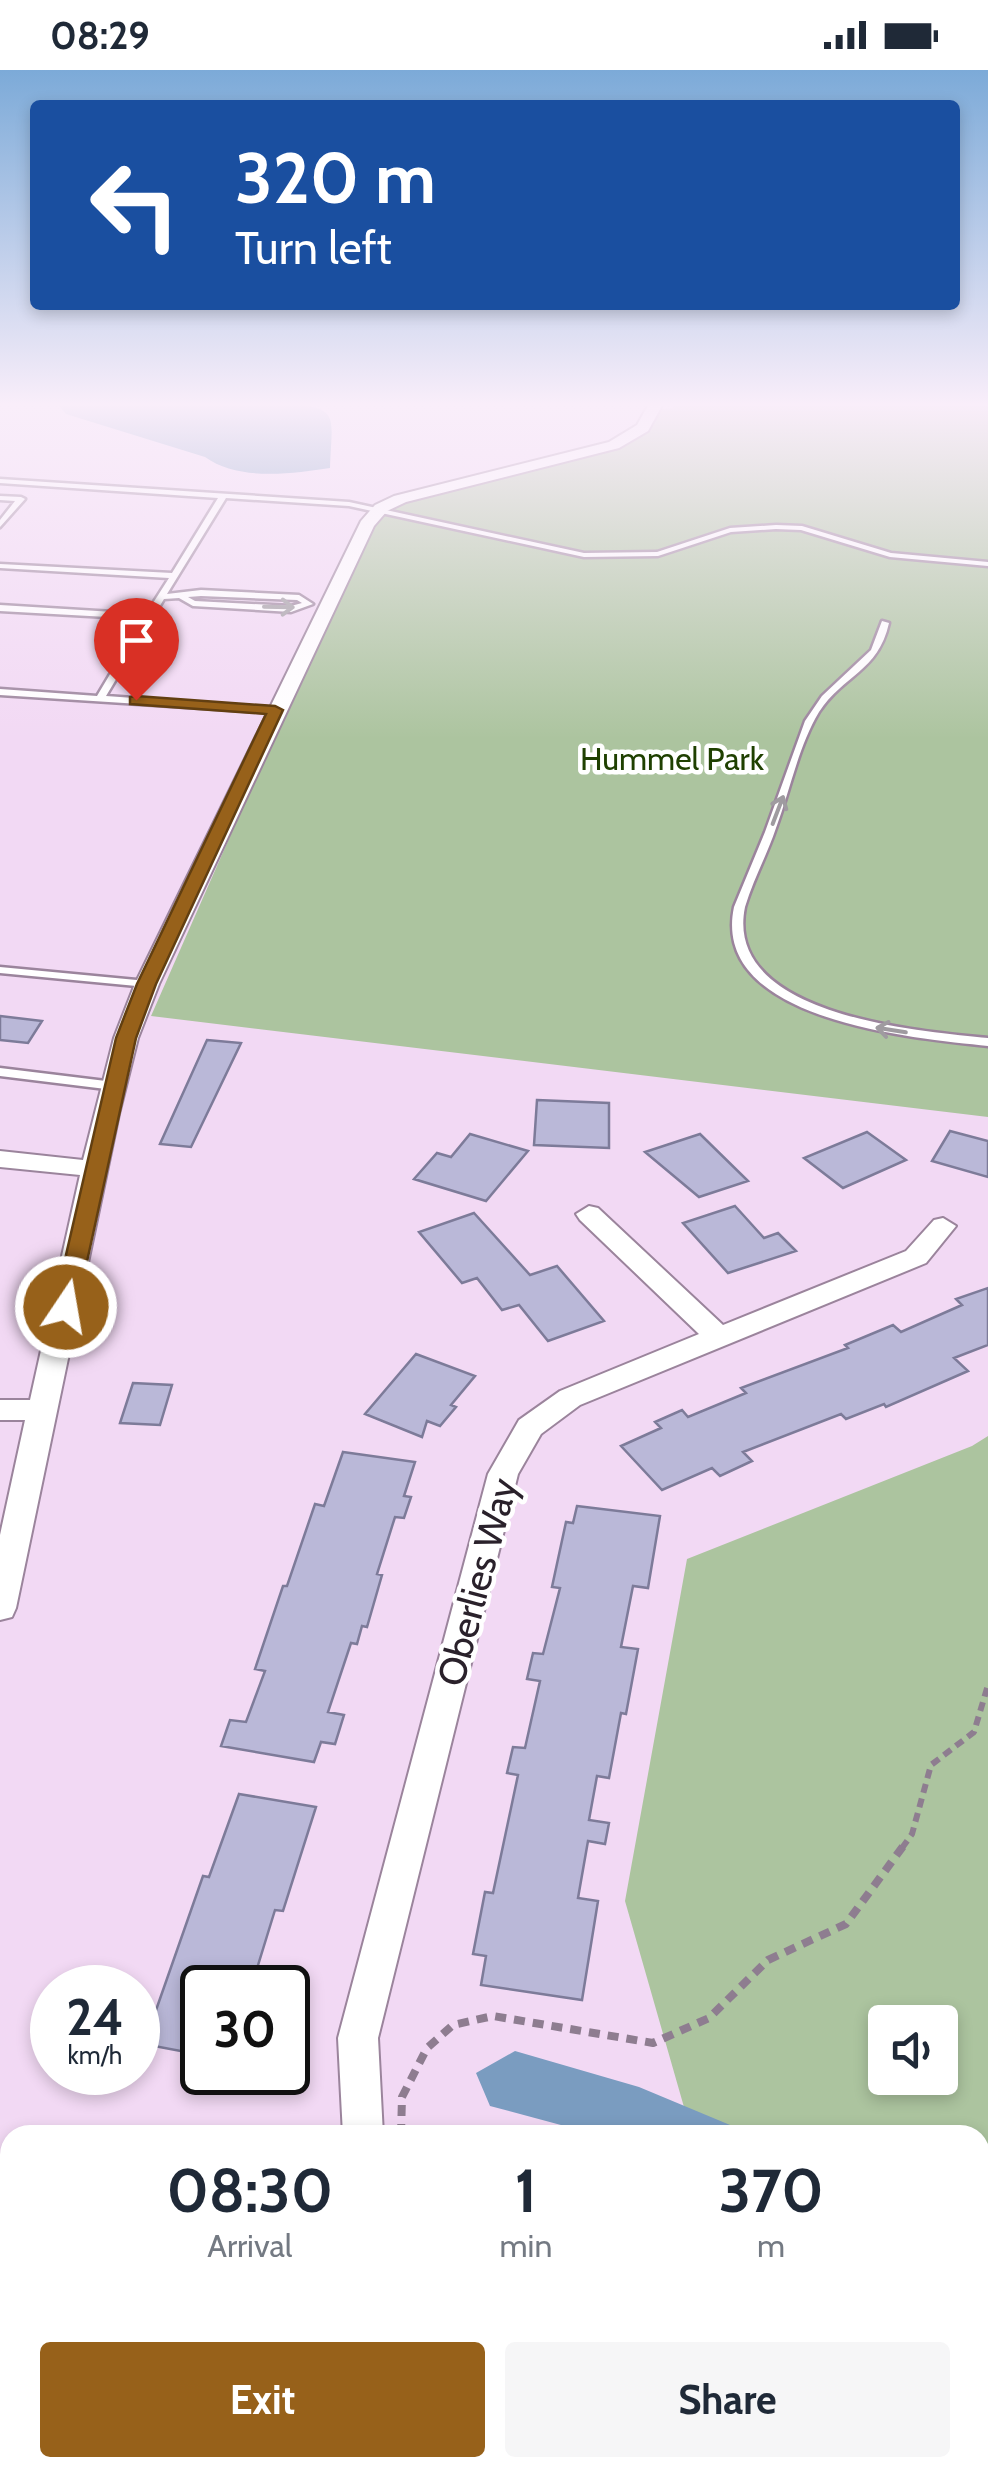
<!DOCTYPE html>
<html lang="en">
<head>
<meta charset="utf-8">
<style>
  body { margin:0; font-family:Cabin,sans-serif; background:#f6f6f7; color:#1f2937; height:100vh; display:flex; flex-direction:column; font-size:38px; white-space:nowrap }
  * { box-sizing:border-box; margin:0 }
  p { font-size:32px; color:#747a83 }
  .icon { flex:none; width:55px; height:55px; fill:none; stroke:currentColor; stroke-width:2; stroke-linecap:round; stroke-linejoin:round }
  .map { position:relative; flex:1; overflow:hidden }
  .details { position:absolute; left:0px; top:2055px; width:990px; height:352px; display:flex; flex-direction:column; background:#fff; border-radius:30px 30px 0 0; box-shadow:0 5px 15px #0003 }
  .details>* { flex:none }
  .banner { position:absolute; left:30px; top:30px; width:930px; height:210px; border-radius:10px; box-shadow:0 5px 15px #0003; background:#1a4fa0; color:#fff; overflow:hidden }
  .buttons { position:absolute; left:868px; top:1935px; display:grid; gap:20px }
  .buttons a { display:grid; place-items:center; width:90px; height:90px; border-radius:10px; background:#fff; box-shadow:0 5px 15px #0003; font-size:50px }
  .speed { position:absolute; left:30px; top:1895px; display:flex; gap:20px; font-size:50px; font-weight:700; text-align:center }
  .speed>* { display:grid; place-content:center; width:130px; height:130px; border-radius:50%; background:#fff; box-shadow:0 5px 15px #0003; line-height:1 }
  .speed small { font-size:25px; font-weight:400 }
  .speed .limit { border:5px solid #111; border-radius:15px; background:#fff; color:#111 }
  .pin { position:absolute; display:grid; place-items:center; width:85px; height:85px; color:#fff; margin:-102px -42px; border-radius:50% 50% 50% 0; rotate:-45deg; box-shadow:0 0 10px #0007 }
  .pin .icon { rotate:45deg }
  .me { position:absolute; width:110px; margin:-55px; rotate:12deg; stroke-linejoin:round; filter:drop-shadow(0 0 8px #0008) }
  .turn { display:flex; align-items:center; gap:35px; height:210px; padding:0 40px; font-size:45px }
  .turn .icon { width:130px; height:130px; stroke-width:2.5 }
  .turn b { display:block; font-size:70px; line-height:85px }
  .eta { display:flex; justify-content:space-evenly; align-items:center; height:170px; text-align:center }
  .eta b { font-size:60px; font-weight:800; line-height:70px }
  .action { display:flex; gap:20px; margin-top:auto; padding:20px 40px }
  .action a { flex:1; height:115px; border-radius:10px; background:#97611a; color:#fff; font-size:40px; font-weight:800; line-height:115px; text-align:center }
  .action a+a { background:#f6f6f7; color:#1f2937 }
  .status { display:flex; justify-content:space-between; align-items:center; height:70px; padding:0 50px; background:#fff; direction:ltr }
  .status svg { height:28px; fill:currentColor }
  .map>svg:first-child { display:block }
</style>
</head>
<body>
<div class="status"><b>08:29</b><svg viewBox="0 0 49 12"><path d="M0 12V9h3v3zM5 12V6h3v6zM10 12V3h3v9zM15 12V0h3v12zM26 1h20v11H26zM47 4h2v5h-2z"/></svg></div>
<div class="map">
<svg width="988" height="2407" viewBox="0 0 988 2407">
  <rect width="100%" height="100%" fill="#f2d9f4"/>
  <path fill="#acc49f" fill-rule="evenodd" d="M673,332H988V1047L151,946L362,466L387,440L423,423L601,380L654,340L673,338Z
    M988,1366V2407H791L788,2398H980V2065H692L625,1831L687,1489L972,1376ZM885,1952H940V2008H885Z"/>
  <path fill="#7a9cc0" d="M56,332H280C341,339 332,341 330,398C291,404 238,411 205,387L66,344Z
    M515,1981L639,2017L754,2065H598L490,2036L476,2003Z
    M690,2398H959L964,2407H691Z"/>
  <path fill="#bab8d8" stroke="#7d7b99" stroke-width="2.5" d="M0,946L42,951L28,973L0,970Z
    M207,970L241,973L191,1077L160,1074Z
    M537,1030L609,1033V1078L534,1075Z
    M950,1061L988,1071V1107L932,1091Z
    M867,1062L906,1090L843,1118L804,1088Z
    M470,1064L528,1081L486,1131L414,1109L437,1083L451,1087Z
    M700,1064L748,1111L699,1127L645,1082Z
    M735,1136L764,1168L778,1163L796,1181L728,1203L683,1153Z
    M474,1143L530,1205L557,1196L604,1251L548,1271L519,1235L502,1240L477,1208L462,1213L419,1162Z
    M988,1218V1275L954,1288L968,1301L886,1337L884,1334L846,1349L841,1344L743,1382L752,1391L720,1406L712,1398L662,1420L621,1376L661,1358L655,1352L682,1340L688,1347L746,1323L741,1318L848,1278L845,1275L893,1255L901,1262L962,1235L956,1229Z
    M416,1284L475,1306L451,1335L456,1337L440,1356L427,1351L422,1367L365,1344Z
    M133,1313L172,1315L160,1355L120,1353Z
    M343,1382L415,1392L404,1426L411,1427L404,1448L395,1447L377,1504L382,1505L367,1557L362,1556L357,1574L351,1573L328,1642L344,1645L335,1674L321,1672L314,1692L221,1676L230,1650L246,1652L265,1601L255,1599L283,1516H287L315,1434L324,1436Z
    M577,1436L660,1446L648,1518L633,1516L621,1577L638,1579L626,1644L621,1643L609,1708L597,1706L589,1750L609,1753L605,1774L588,1771L578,1828L598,1831L582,1930L481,1915L486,1886L473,1884L485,1822L493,1823L518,1705L507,1703L513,1677L525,1678L540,1611L527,1609L533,1583L543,1584L560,1518L552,1517L566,1452L573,1453Z
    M239,1724L316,1737L283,1841L275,1840L251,1918H202V1985L138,1973V1940L155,1943L203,1806L209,1807Z"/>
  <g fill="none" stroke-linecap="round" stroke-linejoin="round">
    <g stroke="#9b849c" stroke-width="5">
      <path id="lane" d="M0,409L349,432L584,483L657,482L730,458L776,455L802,456L891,483L988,492V496L890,487L801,460L776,459L731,462L658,486L584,487L349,436L226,428L167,524L201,520L299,525L313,534L291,542L193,536L179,528L164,529L106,626L275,638L278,639V643L0,625V619L97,626L143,549L0,541V535L146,544L169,508L0,498V494L172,503L218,428L0,413ZM201,526L297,530L302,533L291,536L195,531L188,527Z
        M0,426L21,427L25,429L0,457V450L15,431L0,430Z
        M882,551L889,553C878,602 843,605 819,642C798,677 790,721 776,758C767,785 753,810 745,837C723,945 916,961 988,968V976C914,968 710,951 734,837L765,762L805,651L822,626L871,580Z
        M0,897L147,911L153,914L147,917L0,903Z
        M0,998L114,1012L120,1016L114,1020L0,1006Z"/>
    </g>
    <g stroke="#9b849c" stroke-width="4">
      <path id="street" d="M650,332H664L648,361L619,378L406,432L387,441L374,456L159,914L138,968L119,1044L16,1538L12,1547L0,1550V1465L25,1350H0V1330H30L80,1105L0,1097V1081L83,1090L114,968L135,914L361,451L375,435L394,426L609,372L637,355Z
        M589,1136L598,1138L723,1255L906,1181L934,1150L943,1148L956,1156L926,1193L580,1335L541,1364L518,1404L378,1968L383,2065H343L338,1968L488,1404L519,1350L560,1321L699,1264L580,1150L576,1144Z
        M10,2274V2318L0,2319V2275Z
        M357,2398H403V2407H357Z"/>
    </g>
    <path stroke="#8e7d90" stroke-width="6" stroke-dasharray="9 6" stroke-linecap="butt" d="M902,1778L912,1764L931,1695L974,1662L988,1615"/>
    <path stroke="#8e7d90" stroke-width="8" stroke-dasharray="11 8" stroke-linecap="butt" d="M401,2065L402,2027L427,1978L453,1955L493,1946L653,1973L709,1948L768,1890L846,1854L904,1775"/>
    <use href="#lane" fill="#fff" fill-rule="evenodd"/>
    <use href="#street" fill="#fff" fill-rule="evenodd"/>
  </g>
  <defs><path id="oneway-shaft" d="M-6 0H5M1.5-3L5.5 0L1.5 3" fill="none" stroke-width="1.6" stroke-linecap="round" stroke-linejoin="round" transform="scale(2.5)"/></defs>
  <g stroke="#9f9ba0">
    <use href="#oneway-shaft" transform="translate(279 537) rotate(1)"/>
    <use href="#oneway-shaft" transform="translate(778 740) rotate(-69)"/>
    <use href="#oneway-shaft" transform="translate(891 960) rotate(-171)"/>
  </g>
  <linearGradient id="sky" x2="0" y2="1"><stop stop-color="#7caad8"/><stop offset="0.5" stop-color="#f9eefa"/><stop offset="1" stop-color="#f9eefa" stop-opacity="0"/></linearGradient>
  <rect width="988" height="669" fill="url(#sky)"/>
  <path fill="#97611a" stroke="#623f11" stroke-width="2.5" d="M136,626L275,636L283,640L156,914L136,968L77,1237L66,1244L54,1237L116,968L137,914L266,644L130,634V627Z"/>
  <g text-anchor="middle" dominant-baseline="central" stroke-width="9" stroke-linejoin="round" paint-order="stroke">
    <g font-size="32" fill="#1f4001" stroke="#fff">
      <text x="672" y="688">Hummel Park</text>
    </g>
    <g font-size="38" fill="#2a212b" stroke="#fff">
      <text transform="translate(477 1512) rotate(-75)">Oberlies Way</text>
    </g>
  </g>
</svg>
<div class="buttons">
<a><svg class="icon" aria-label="sound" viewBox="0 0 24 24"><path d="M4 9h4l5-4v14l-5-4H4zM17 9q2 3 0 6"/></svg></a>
</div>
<div class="speed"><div>24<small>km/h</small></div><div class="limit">30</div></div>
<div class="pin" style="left:136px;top:630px;background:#d93025"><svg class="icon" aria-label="arrive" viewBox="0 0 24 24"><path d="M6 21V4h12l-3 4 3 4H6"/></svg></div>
<svg class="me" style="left:66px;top:1237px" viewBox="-20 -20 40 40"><circle r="17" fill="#97611a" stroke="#fff" stroke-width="3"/><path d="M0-11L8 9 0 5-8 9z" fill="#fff"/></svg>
<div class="banner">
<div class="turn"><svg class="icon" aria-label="left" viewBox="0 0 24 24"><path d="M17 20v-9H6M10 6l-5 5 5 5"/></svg><div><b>320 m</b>Turn left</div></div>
</div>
<section class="details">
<div class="eta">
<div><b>08:30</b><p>Arrival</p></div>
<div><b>1</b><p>min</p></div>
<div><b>370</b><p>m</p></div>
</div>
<div class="action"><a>Exit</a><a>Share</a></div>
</section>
</div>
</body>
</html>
